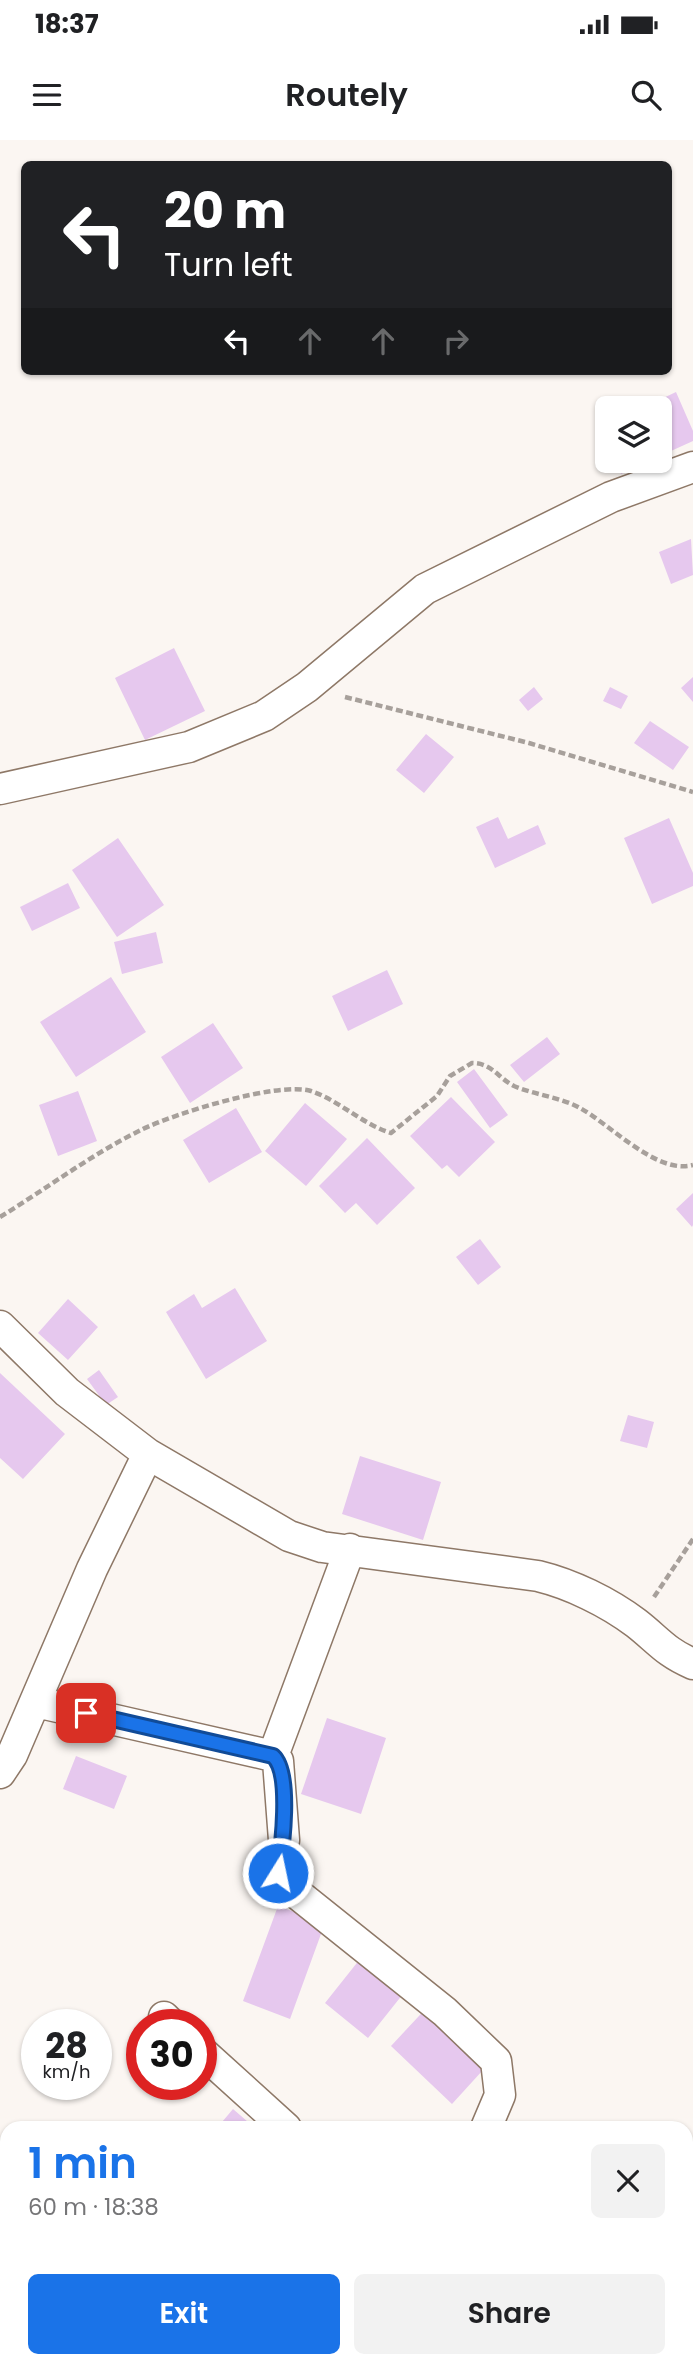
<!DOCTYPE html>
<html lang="en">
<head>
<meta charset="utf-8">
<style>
  body { margin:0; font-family:Poppins,sans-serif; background:#f2f2f2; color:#202124; height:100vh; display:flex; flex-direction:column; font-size:26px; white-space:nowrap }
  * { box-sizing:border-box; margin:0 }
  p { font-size:23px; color:#757577 }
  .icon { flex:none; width:38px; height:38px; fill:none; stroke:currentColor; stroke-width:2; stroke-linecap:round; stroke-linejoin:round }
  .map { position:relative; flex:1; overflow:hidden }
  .details { position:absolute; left:0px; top:1981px; width:693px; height:247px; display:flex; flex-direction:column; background:#fff; border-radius:21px 21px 0 0; box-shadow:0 2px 5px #0004 }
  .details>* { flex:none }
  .guide { position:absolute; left:21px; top:21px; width:651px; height:214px; border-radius:10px; box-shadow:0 2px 5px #0004; background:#202124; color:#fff; overflow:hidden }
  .tools { position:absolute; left:595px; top:256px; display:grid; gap:14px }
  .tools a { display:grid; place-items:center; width:77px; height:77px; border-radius:10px; background:#fff; box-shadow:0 2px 5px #0004; font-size:35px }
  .speed { position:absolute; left:21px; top:1869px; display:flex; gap:14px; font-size:35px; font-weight:700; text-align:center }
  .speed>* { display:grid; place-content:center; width:91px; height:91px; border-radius:50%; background:#fff; box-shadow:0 2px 5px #0004; line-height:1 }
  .speed small { font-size:18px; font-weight:400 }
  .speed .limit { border:10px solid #d22; background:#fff; color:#111 }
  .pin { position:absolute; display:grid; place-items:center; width:60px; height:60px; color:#fff; margin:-30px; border-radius:14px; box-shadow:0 4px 10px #0006 }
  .me { position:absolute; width:77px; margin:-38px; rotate:10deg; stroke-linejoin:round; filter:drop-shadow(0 0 5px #0008) }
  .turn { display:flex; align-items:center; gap:24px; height:147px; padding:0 28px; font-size:32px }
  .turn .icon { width:91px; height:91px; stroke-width:2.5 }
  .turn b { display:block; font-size:49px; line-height:60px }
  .lanes { display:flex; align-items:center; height:66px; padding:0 28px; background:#0003; justify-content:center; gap:35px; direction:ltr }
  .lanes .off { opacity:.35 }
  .round { display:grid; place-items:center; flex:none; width:74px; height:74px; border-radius:10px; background:#f2f2f2 }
  .overview { display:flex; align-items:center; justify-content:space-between; height:119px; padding:0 28px }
  h1 { font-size:42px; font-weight:600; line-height:52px; color:#1a73e8 }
  .action { display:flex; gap:14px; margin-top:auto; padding:14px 28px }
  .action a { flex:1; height:80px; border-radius:10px; background:#1a73e8; color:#fff; font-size:28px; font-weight:600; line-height:80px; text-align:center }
  .action a+a { background:#f2f2f2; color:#202124 }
  .status { display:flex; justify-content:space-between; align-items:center; height:49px; padding:0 35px; background:#fff; direction:ltr }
  .status svg { height:19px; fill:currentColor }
  header { display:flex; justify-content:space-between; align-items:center; height:91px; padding:0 28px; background:#fff; font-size:32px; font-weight:600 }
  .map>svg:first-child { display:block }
</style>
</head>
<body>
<div class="status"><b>18:37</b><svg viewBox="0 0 49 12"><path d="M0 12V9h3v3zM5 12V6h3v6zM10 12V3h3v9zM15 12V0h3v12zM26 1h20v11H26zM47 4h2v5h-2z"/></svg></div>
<header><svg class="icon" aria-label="menu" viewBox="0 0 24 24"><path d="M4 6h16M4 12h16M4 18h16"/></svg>Routely<svg class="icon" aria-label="search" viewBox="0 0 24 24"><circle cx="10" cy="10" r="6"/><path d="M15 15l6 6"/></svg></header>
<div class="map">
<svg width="693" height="2227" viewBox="0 0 693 2227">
  <rect width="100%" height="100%" fill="#fbf6f2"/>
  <path fill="#e6c8ee" d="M676,252L693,291V301L660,316V268H642Z
    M615,320H650L621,334Z
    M691,399L693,435L671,444L659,412Z
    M174,508L205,571L145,600L115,538Z
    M693,537V562L681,548Z
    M534,547L543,559L528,571L519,560Z
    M610,547L628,556L621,569L603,561Z
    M650,581L689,607L673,630L634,603Z
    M426,594L454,617L424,653L396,630Z
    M498,677L508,699L538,685L546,704L495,728L476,687Z
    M669,678L693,733V746L652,764L624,698Z
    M118,698L164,765L117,797L72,730Z
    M68,743L80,768L32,791L20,767Z
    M156,792L163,823L122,834L114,802Z
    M387,830L403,864L348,891L332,856Z
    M111,837L146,892L76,937L40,882Z
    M213,883L243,928L190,963L161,917Z
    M547,897L560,914L524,942L510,925Z
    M474,929L508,975L490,988L457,942Z
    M78,951L97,1001L58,1016L39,965Z
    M451,957L495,1002L459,1037L447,1025L442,1029L410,996Z
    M305,963L347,999L306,1046L265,1011Z
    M236,968L262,1012L209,1043L183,1000Z
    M367,998L415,1048L377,1085L356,1063L345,1073L319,1046Z
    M693,1053V1085L692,1087L676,1069Z
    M480,1099L501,1127L478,1145L456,1117Z
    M235,1148L267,1201L206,1239L166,1172L194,1154L202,1168Z
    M68,1159L98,1187L68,1220L38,1193Z
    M99,1230L118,1257L106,1265L87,1239Z
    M0,1233L65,1294L23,1339L0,1318Z
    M628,1275L654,1282L647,1308L620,1301Z
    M360,1316L441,1342L423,1400L342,1374Z
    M327,1578L386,1598L361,1674L301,1654Z
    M76,1616L127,1636L114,1669L63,1649Z
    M278,1766L325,1783L290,1879L243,1861Z
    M360,1819L403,1854L368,1898L325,1863Z
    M432,1862L493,1919L452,1964L391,1906Z
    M233,1969L255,1988H217Z
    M163,2221H194L192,2227H161Z
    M315,2221H347L339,2227H320Z"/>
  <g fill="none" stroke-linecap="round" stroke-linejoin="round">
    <g stroke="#8e7867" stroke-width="33">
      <path id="street" d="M0,649L189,607L264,576L307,547L425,449L611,357L693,327
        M0,1186L67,1252L148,1314L289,1396L322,1407L538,1436C571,1444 608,1462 636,1483C658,1500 665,1512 693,1524
        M36,1562L273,1616L278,1621L284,1700L278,1733L280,1740L445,1872L496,1921L500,1955L486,1988
        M273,1616L350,1409
        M0,1633L12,1615L92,1429L148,1314
        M164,1877L172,1885
        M201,1911L286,1988
        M534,2221L535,2227
        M611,2221L625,2227
        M226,2227L236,2221
        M674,2227L693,2218"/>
    </g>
    <path stroke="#a7a09b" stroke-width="4.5" stroke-dasharray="7 3.5" stroke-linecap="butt" d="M345,557L529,603L693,652
      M0,1077C46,1049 92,1014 141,990C173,974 278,941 311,951C340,961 362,984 391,993L437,956L450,936L472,923C492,923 498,938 514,946C535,955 560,957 580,968C611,985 657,1035 693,1025
      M654,1457L693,1399"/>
    <use href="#street" stroke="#fff" stroke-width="30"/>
  </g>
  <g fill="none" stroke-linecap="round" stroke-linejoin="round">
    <g stroke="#114b97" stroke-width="18">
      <path id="route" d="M86,1573L273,1616C292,1633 282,1709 278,1733"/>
    </g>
    <use href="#route" stroke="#1a73e8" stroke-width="12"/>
  </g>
</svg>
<div class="tools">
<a><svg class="icon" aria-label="layers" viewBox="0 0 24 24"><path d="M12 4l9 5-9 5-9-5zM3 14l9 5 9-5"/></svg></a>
</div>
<div class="speed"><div>28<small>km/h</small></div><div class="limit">30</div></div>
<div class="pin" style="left:86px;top:1573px;background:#d93025"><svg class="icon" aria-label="arrive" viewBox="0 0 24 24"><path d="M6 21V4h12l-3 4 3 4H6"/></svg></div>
<svg class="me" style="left:278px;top:1733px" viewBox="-20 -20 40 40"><circle r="17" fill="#1a73e8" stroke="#fff" stroke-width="3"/><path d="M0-11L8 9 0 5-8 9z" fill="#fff"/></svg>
<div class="guide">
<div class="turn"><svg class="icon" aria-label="left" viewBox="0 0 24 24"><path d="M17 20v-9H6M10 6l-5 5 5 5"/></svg><div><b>20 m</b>Turn left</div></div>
<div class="lanes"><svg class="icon" aria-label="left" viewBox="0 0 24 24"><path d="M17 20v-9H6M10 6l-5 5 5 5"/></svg><svg class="icon off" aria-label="ahead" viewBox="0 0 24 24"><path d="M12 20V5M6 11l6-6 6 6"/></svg><svg class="icon off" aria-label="ahead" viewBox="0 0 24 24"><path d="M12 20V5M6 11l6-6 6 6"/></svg><svg class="icon off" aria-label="right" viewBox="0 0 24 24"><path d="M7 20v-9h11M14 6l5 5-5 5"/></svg></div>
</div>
<section class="details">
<div class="overview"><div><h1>1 min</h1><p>60 m · 18:38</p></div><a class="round"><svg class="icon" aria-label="close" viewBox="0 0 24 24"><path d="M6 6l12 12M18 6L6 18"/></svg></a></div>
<div class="action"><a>Exit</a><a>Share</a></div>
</section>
</div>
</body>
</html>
